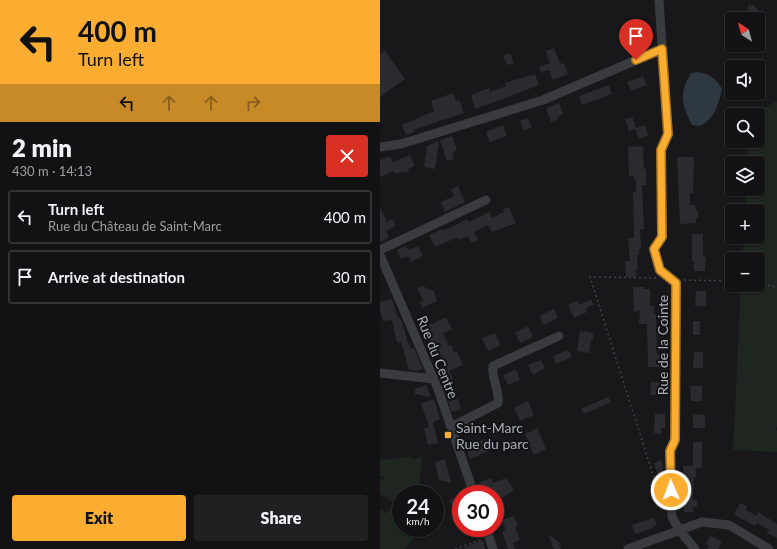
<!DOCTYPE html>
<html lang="en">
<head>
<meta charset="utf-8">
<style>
  body { margin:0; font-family:Lato,sans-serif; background:#1f2022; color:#f1f3f6; height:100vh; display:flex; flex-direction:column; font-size:15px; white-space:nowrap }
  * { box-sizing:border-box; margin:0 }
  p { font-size:13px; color:#9c9ea0 }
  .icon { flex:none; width:22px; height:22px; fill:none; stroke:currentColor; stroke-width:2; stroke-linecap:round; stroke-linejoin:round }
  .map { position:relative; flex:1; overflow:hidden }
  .panel { display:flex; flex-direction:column; background:#121214; width:380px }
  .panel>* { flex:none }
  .guide { background:#faad31; color:#111; overflow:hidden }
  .needle { width:26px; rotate:324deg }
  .buttons { position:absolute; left:345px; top:12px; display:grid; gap:8px }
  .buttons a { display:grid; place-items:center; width:40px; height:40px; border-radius:4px; background:#121214; box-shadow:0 1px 3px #0004,0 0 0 1px #313234; font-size:20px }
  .speed { position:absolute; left:12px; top:485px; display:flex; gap:8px; font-size:20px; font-weight:700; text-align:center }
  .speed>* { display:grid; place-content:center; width:52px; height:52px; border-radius:50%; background:#121214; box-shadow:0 1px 3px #0004,0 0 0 1px #313234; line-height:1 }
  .speed small { font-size:10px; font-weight:400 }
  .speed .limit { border:6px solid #d22; background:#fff; color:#111 }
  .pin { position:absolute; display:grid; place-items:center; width:34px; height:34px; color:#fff; margin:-41px -17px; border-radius:50% 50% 50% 0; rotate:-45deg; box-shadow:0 0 4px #0007 }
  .pin .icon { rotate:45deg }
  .me { position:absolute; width:44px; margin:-22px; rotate:358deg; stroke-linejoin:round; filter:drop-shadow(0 0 3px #0008) }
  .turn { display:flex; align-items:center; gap:14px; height:84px; padding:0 12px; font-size:18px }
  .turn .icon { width:52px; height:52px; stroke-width:2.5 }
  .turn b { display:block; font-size:28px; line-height:34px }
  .lanes { display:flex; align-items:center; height:38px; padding:0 12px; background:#0003; justify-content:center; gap:20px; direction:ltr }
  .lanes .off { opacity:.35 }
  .round { display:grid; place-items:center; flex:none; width:42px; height:42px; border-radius:4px; background:#1f2022 }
  .head { display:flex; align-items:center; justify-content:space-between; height:68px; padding:0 12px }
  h1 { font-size:24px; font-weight:800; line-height:30px }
  .action { display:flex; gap:8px; margin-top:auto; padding:8px 12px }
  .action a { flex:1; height:46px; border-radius:4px; background:#faad31; color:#111; font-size:16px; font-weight:800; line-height:46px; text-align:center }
  .action a+a { background:#1f2022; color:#f1f3f6 }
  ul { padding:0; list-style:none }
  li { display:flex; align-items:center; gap:12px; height:54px; margin:0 8px 6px; padding:0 4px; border:2px solid #313234; border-radius:4px }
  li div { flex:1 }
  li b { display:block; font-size:15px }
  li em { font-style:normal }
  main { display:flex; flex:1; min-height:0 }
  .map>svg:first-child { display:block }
</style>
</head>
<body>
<main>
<section class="panel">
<div class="guide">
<div class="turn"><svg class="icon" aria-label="left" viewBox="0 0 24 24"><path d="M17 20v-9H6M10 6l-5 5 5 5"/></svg><div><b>400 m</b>Turn left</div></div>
<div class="lanes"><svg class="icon" aria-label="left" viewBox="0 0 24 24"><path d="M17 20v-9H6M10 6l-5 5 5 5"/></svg><svg class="icon off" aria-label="ahead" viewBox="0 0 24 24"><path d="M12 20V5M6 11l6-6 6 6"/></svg><svg class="icon off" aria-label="ahead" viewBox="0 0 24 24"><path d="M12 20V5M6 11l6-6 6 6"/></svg><svg class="icon off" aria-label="right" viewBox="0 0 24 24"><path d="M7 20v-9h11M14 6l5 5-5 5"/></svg></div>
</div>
<div class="head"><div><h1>2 min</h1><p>430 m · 14:13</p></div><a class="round" style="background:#d93025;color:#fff"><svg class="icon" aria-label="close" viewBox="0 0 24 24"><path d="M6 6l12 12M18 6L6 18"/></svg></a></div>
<ul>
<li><svg class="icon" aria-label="left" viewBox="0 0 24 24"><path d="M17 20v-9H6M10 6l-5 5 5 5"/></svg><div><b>Turn left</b><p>Rue du Château de Saint-Marc</p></div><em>400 m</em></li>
<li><svg class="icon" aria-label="arrive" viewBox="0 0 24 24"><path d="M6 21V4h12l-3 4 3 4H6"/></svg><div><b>Arrive at destination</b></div><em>30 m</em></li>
</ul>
<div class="action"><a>Exit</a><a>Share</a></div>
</section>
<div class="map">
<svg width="397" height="549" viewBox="0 0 397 549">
  <rect width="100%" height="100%" fill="#18181b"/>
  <path fill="#1e261f" d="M397,101V427L395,429L397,430V452L353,450L361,285H378V259H362L364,237H378V211H365L366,189H378V163H367L368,141H378V115H371Z
    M42,455L39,494H21V528H24L33,539L24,549H0V509L6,513L16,504L0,494V480L5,476H0V460L33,457L34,460Z"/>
  <path fill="#2d3840" d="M318,72C330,74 336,79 342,89C338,106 335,118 320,126L312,125C301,104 299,93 311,73Z"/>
  <path fill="#2b2b2f" d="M369,4L375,6V8L378,9L377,12L379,13L377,19L368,14L369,11H367Z
    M174,48L180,63L184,64L188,74L173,80L169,70L161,72L159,67L170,63L166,51Z
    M5,51L25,79L0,97V54Z
    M130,53L134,63L127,65L123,56Z
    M155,74L159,85L95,109L91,95L109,88L110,92L126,86L125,83Z
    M263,76L267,85L251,91L247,82Z
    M229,85L232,94L202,105L199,96Z
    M73,93L76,101L79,100L80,102L84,113L33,130L34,132L26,135L22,125L54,111L51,101Z
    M179,103L183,114L177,117L178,119L171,122L166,108Z
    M253,117L256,128L265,125L268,135L259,139L255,129L249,132L245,119Z
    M148,118L152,127L144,131L140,121Z
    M123,125L127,136L110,142L106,132Z
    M72,136L77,150L73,152L74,159L67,161L60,140Z
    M59,141L55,169L44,167L47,146Z
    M263,146L264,169H266V185H262L264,229H260L261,248L259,249V255H257L258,270H256V277H246L245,261H250L248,238H254L253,192H256V180H254V176H249L248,147Z
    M30,155L35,166L28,169L29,171L24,173L23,171L16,174L14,171L0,177V160L10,156L13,162Z
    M297,157H314L313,193H310V205H315L316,211H318V218H316V223L300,224Z
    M78,186L85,202L65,212L61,202L74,196L71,190Z
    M0,207L7,222L12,219L16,226L6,231L9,238L0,242Z
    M129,207L136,223L112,232L108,225L94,232L98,240L91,243L88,236L79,240L78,237L55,247L49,235L62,229L63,231L88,219L89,222L109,212L112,218L124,212L123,209Z
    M312,234H323V257H326L325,271H314V262H312Z
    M26,246L28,250L38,246L43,256L31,262L28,256L21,259L17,250Z
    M42,286L54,291L57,301L42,308L40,302L43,300L37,288Z
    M253,287H264V289H270V306H274V314H276L277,355H281L280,367H268L267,324H259L260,311L254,312Z
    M316,291H326V306H315Z
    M12,299L18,318L19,317L22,322L28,343L32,349L34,348L43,369L37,371L29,370L21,342L18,343L16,339L12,320L3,321L0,310V302Z
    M211,299L213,305L206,308L207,312L194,318L188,305L197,301L199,305Z
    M174,309L178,318L164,325L159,316Z
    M66,317L72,329L63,333L69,346L71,345L74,352L77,351L83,365L69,371L73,379L68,382L74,400L78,399L81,409L72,412L56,370L65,366L54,342L51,343L43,328Z
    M313,321H320V335H313Z
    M148,326L153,337L140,343L135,333Z
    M200,331L214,333L213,340H211L209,353L197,351Z
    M115,333L120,345L108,351L102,338Z
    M188,350L192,357L176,364L173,356Z
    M314,352H323V368H313Z
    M161,360L165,368L153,375L148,365Z
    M136,369L140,380L128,385L123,375Z
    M271,382H283V395H270Z
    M47,385L50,397L35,394L34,389Z
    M310,386H322V401H311Z
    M228,397L231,402L204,414L201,409Z
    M54,399L60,419L53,422L58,443L48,445L44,428L49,427L41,404Z
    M148,401L154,415L140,421L134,408Z
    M275,414H285V428H281V434L274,433Z
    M313,414L325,415V428H313Z
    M157,428L166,449L154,455L145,434Z
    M107,439L111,450L90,459L85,445Z
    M313,442H322V468H316V477H314L313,500H317V507H313V512H304L303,466H313Z
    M65,459L71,483L59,480L58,476L55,462Z
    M282,460L284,474L278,476L274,463Z
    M111,478L113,483L126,478L134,490L115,503V494H103L99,483Z
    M81,495V528L80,529L70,500Z
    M360,503L367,506L366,510L377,516L378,512L397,524V538L387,533L389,530L377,523L376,526L354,515Z
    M134,516L138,526L135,527L140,540L133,543L136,549H128L122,532L126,530L122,520Z
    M274,518L277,526L273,527V528L255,534L252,525Z
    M83,528H100L101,531L85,535Z
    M168,534L181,544L179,545L181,549H174Z
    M330,536L342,541L338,549H327L329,546L326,544Z
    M100,541H103L105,549H82Z"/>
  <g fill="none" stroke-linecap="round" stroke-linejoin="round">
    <path stroke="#3f4247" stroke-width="1.5" stroke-dasharray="2 3" stroke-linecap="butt" d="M276,278L210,277L283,506
      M304,280L352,281
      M378,283L397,287
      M75,549L101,540"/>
    <path stroke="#393b40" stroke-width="9" d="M279,0L288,134L281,150L282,237L274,249L279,270L296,283L295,440L290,451L292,517L300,531L315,549
      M0,147L21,144L163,100L282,49
      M0,250L106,200
      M0,255L58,389L94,494
      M0,373L54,379
      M71,427L118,403C120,390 111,379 113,366L179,336
      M106,528L113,549
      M248,549L322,522L349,525L389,549"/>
  </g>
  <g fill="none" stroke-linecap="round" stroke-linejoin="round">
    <g stroke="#a27020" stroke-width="10">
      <path id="route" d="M256,60L282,49L288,134L281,150L282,237L274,249L280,270L296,283L295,440L290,451L291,490"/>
    </g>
    <use href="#route" stroke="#faad31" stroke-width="7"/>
  </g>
  <rect fill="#faad31" stroke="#131316" stroke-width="1.5" x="64" y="431" width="8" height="8" rx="2"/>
  <g text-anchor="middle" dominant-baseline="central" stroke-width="4" stroke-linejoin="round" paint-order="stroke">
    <g font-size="14" fill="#aab0bb" stroke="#131316">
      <text transform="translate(282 345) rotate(-90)">Rue de la Cointe</text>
      <text transform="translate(58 357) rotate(68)">Rue du Centre</text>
    </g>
    <g font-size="14" fill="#aab0bb" stroke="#131316" text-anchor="start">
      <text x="76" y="427">Saint-Marc<tspan x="76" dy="16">Rue du parc</tspan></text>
    </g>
  </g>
</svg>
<div class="buttons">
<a><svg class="needle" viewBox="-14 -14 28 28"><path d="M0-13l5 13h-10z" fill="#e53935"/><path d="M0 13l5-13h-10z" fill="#9c9ea0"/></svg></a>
<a><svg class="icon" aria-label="sound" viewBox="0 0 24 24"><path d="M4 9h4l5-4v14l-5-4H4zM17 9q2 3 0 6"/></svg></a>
<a><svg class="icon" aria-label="search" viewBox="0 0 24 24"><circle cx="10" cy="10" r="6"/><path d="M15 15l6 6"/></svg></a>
<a><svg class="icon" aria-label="layers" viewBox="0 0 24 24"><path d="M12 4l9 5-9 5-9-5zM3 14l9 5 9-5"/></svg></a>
<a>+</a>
<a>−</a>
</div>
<div class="speed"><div>24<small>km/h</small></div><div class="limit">30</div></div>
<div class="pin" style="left:256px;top:60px;background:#d93025"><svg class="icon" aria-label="arrive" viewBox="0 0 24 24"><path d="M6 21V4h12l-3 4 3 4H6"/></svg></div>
<svg class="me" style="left:291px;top:490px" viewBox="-20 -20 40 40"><circle r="17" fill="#faad31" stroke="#fff" stroke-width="3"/><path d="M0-11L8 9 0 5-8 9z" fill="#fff"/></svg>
</div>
</main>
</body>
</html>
